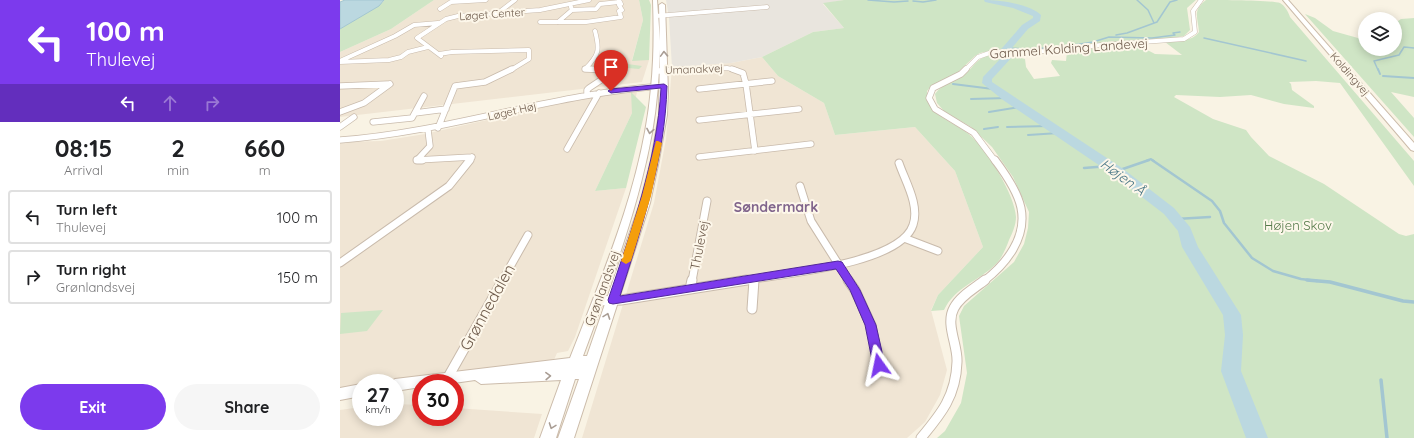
<!DOCTYPE html>
<html lang="en">
<head>
<meta charset="utf-8">
<style>
  body { margin:0; font-family:Quicksand,sans-serif; background:#f6f6f6; color:#202124; height:100vh; display:flex; flex-direction:column; font-size:15px; white-space:nowrap }
  * { box-sizing:border-box; margin:0 }
  p { font-size:13px; color:#757577 }
  .icon { flex:none; width:22px; height:22px; fill:none; stroke:currentColor; stroke-width:2; stroke-linecap:round; stroke-linejoin:round }
  .map { position:relative; flex:1; overflow:hidden }
  .sheet { display:flex; flex-direction:column; background:#fff; width:340px }
  .sheet>* { flex:none }
  .guide { background:#7c3aed; color:#fff; overflow:hidden }
  .tools { position:absolute; left:1018px; top:12px; display:grid; gap:8px }
  .tools a { display:grid; place-items:center; width:44px; height:44px; border-radius:50%; background:#fff; box-shadow:0 2px 10px #0003; font-size:20px }
  .speed { position:absolute; left:12px; top:374px; display:flex; gap:8px; font-size:20px; font-weight:700; text-align:center }
  .speed>* { display:grid; place-content:center; width:52px; height:52px; border-radius:50%; background:#fff; box-shadow:0 2px 10px #0003; line-height:1 }
  .speed small { font-size:10px; font-weight:400 }
  .speed .limit { border:6px solid #d22; background:#fff; color:#111 }
  .pin { position:absolute; display:grid; place-items:center; width:34px; height:34px; color:#fff; margin:-41px -17px; border-radius:50% 50% 50% 0; rotate:-45deg; box-shadow:0 0 4px #0007 }
  .pin .icon { rotate:45deg }
  .me { position:absolute; width:44px; margin:-22px; rotate:348deg; stroke-linejoin:round; filter:drop-shadow(0 0 3px #0008) }
  .turn { display:flex; align-items:center; gap:14px; height:84px; padding:0 20px; font-size:18px }
  .turn .icon { width:52px; height:52px; stroke-width:2.5 }
  .turn b { display:block; font-size:28px; line-height:34px }
  .lanes { display:flex; align-items:center; height:38px; padding:0 20px; background:#0003; justify-content:center; gap:20px; direction:ltr }
  .lanes .off { opacity:.35 }
  .eta { display:flex; justify-content:space-evenly; align-items:center; height:68px; text-align:center }
  .eta b { font-size:24px; font-weight:700; line-height:28px }
  .cta { display:flex; gap:8px; margin-top:auto; padding:8px 20px }
  .cta a { flex:1; height:46px; border-radius:24px; background:#7c3aed; color:#fff; font-size:16px; font-weight:700; line-height:46px; text-align:center }
  .cta a+a { background:#f6f6f6; color:#202124 }
  ul { padding:0; list-style:none }
  li { display:flex; align-items:center; gap:12px; height:54px; margin:0 8px 6px; padding:0 12px; border:2px solid #e0e0e0; border-radius:4px }
  li div { flex:1 }
  li b { display:block; font-size:15px }
  li em { font-style:normal }
  main { display:flex; flex:1; min-height:0 }
  .map>svg:first-child { display:block }
</style>
</head>
<body>
<main>
<section class="sheet">
<div class="guide">
<div class="turn"><svg class="icon" aria-label="left" viewBox="0 0 24 24"><path d="M17 20v-9H6M10 6l-5 5 5 5"/></svg><div><b>100 m</b>Thulevej</div></div>
<div class="lanes"><svg class="icon" aria-label="left" viewBox="0 0 24 24"><path d="M17 20v-9H6M10 6l-5 5 5 5"/></svg><svg class="icon off" aria-label="ahead" viewBox="0 0 24 24"><path d="M12 20V5M6 11l6-6 6 6"/></svg><svg class="icon off" aria-label="right" viewBox="0 0 24 24"><path d="M7 20v-9h11M14 6l5 5-5 5"/></svg></div>
</div>
<div class="eta">
<div><b>08:15</b><p>Arrival</p></div>
<div><b>2</b><p>min</p></div>
<div><b>660</b><p>m</p></div>
</div>
<ul>
<li><svg class="icon" aria-label="left" viewBox="0 0 24 24"><path d="M17 20v-9H6M10 6l-5 5 5 5"/></svg><div><b>Turn left</b><p>Thulevej</p></div><em>100 m</em></li>
<li><svg class="icon" aria-label="right" viewBox="0 0 24 24"><path d="M7 20v-9h11M14 6l5 5-5 5"/></svg><div><b>Turn right</b><p>Grønlandsvej</p></div><em>150 m</em></li>
</ul>
<div class="cta"><a>Exit</a><a>Share</a></div>
</section>
<div class="map">
<svg width="1074" height="438" viewBox="0 0 1074 438">
  <rect width="100%" height="100%" fill="#f9f3e4"/>
  <path fill="#f0e5d4" d="M94,0H299L303,20L292,60H309L302,82L0,117V52L51,29Z
    M422,57L438,76L484,103L495,135L575,127L615,171L643,247L598,295L591,310L607,370L600,395L585,422L567,438H242L314,203L326,139L332,67L391,63Z
    M297,92L292,113L255,191L286,188L235,337L228,351L217,353L213,362L33,383H21V385L0,390V142L41,141L85,134L248,97Z
    M55,404L81,405V417H115V408L202,414L194,438H0V410L21,407V417H55Z"/>
  <path fill="#e9e5de" d="M326,0H504L483,4L504,28L473,32L422,57L391,63L332,67L329,18Z"/>
  <path fill="#cfe5c5" d="M44,0H94L51,29L0,52V29L43,2Z
    M299,0H309L311,5L309,60L292,61L303,20Z
    M504,0H856L847,8L850,30L844,36L821,40L777,42L699,50H655L640,53L635,56L616,74L592,85L587,91C586,116 614,121 631,136C647,150 675,195 676,217C676,225 672,234 669,240C666,248 662,258 656,264C639,281 615,287 604,310L591,311L598,295L643,247L615,171L575,127L495,135L484,103L438,76L422,57L473,32L504,28L483,3Z
    M866,0C880,0 930,0 940,3C945,6 948,11 950,17L1074,161V186L1000,83L976,81L949,82L951,84L952,90L974,106V108L944,104L911,95L880,97L836,95L834,97L873,119L906,130L911,137L929,156L984,184L1059,234L1066,236L1074,234V438H597L605,431L621,403L627,373L619,316L624,306L674,262L684,244L688,228L689,212L673,177L652,147L631,127L604,111L597,103L595,94C602,84 614,82 624,75C631,70 636,60 644,57C654,53 666,53 676,53L681,58L685,59L686,67L694,79L720,76L711,63L712,60L726,61L727,52L794,43L815,54L842,55L825,42C836,41 852,42 859,32C858,17 852,11 866,0Z
    M965,14L975,18L993,31L1025,40V49H1055V23L1061,19L1074,18V97L1051,92L1074,118V137Z
    M267,60L282,61L280,63L302,66L299,69L288,68L286,69L257,68Z
    M291,92L306,107L286,188L255,191L292,113Z
    M43,310L27,331L0,334L1,313Z"/>
  <path fill="#bbd8e0" stroke="#a3c6d1" d="M5,0H44L39,6L0,29V2Z"/>
  <g fill="none" stroke-linecap="round" stroke-linejoin="round">
    <path stroke="#a3c6d1" stroke-width="1.5" d="M528,0L554,2L568,1
      M797,0L808,10L814,23
      M573,1L583,2L596,0
      M776,35L787,33L817,22L830,2L837,0
      M864,38L966,61
      M667,48L689,49L721,47L753,42L769,37L812,38L835,35L833,33L840,32
      M1038,70L1034,61L1059,55L1064,47L1074,48"/>
    <path stroke="#a3c6d1" stroke-width="2" d="M1038,69L1040,74
      M1043,76L1074,78
      M613,84L653,89
      M631,99L667,98
      M649,112L680,107
      M667,127L709,126
      M644,129L658,127
      M688,135L719,133
      M806,161L811,159L814,161"/>
    <path stroke="#a3c6d1" stroke-width="2.5" d="M812,160L872,201L880,211L884,223L912,258L933,271L961,279L977,281
      M744,168L769,166
      M777,171L809,160
      M836,219L870,217"/>
    <path stroke="#a3c6d1" stroke-width="3.5" d="M967,280L990,282L1063,301L1074,302
      M1041,380L1047,438"/>
    <path fill="#bbd8e0" fill-rule="evenodd" d="M644,0C660,0 689,4 701,15L700,21L688,29L671,49L673,56L652,79V82L782,168L834,208L850,227L858,247L901,315L903,335L901,371L928,438H906L881,371L885,335L883,315L842,247L838,231L824,214L772,174L663,100L642,83L643,77L663,56L661,49L663,47L682,25L693,18V16L673,8L645,2Z"/>
    <g stroke="#c9bbac" stroke-width="5">
      <path id="street-far3" d="M100,9L111,2L146,0
        M232,10L256,9L260,4L279,2
        M158,13L175,0
        M316,16L427,7
        M200,22H246L281,17L279,11L282,10L279,5L281,4L279,0
        M218,22L232,10L231,7
        M255,31C260,50 259,55 245,69L266,70
        M99,54L112,52L189,50V59L171,70
        M101,56L77,38L106,19L118,16L200,10L249,0
        M0,61L55,36L74,25L98,23
        M0,62L49,60L61,57L68,52L88,47
        M348,70L387,68L396,70
        M625,70L638,57L652,52L709,51L761,45L844,39L855,32L853,11L861,0"/>
    </g>
    <g stroke="#c9bbac" stroke-width="7">
      <path id="street-far2" d="M245,69L276,70
        M392,69L403,73L406,84L415,151
        M626,69L621,74L593,88L589,98L595,109L634,133L655,161
        M318,71L371,69
        M0,86L49,84
        M359,89L432,81
        M247,95V90L249,88L276,70
        M0,112L24,103L50,84
        M75,113L106,109
        M359,120L459,109
        M33,122L72,118L84,96
        M0,127L14,117
        M98,128L115,86L145,82L172,69
        M0,140C110,132 214,93 324,86
        M227,149L259,93
        M359,157L471,144
        M77,160L132,157
        M77,160L90,146L88,130
        M129,161L132,157"/>
    </g>
    <g stroke="#c9bbac" stroke-width="9">
      <path id="street-far1" d="M77,160H82
        M460,186L471,221L509,281
        M564,238L598,251
        M0,263L109,186L130,160
        M162,281L188,235
        M352,281L367,201
        M401,281C439,274 560,265 573,225C580,205 565,181 559,163
        M414,281V279
        M644,281C666,264 687,238 681,208C678,193 664,172 655,160"/>
    </g>
    <g stroke="#c9bbac" stroke-width="11">
      <path id="street" d="M508,280L515,290L531,325L539,365
        M350,289L352,280
        M258,301L281,300L407,280
        M412,309L414,280
        M107,379L163,280
        M581,438C601,414 616,396 617,362C618,345 605,324 614,308C620,296 635,288 645,280"/>
    </g>
    <g stroke="#ccbcab" stroke-width="2">
      <path id="secondary" d="M313,0H317L320,41L319,5L322,3L325,5L328,92L327,115L319,160L310,203L234,438H218L239,379H235L216,438H200L221,380L141,384L135,380L114,383H81V387L55,391V383H49L55,379L230,358C264,271 303,181 311,88C314,59 314,30 313,0ZM320,49L319,115L311,160L300,203L247,356H243C270,283 298,210 312,133C317,105 319,77 320,49Z
        M943,0H948L1074,143V151L1071,150Z
        M21,384V396L0,400V388Z"/>
    </g>
    <use href="#street-far3" stroke="#fff" stroke-width="4"/>
    <use href="#street-far2" stroke="#fff" stroke-width="5.5"/>
    <use href="#street-far1" stroke="#fff" stroke-width="7"/>
    <use href="#street" stroke="#fff" stroke-width="9"/>
    <use href="#secondary" fill="#fff" fill-rule="evenodd"/>
  </g>
  <defs><path id="oneway-chevron" d="M-2-3.5L2.5 0L-2 3.5" fill="none" stroke-width="1.6" stroke-linecap="round" stroke-linejoin="round"/></defs>
  <g stroke="#a99d94">
    <use href="#oneway-chevron" transform="translate(324 54) rotate(-92)"/>
    <use href="#oneway-chevron" transform="translate(310 131) rotate(100)"/>
    <use href="#oneway-chevron" transform="translate(267 316) rotate(-70)"/>
    <use href="#oneway-chevron" transform="translate(208 376) rotate(-2)"/>
    <use href="#oneway-chevron" transform="translate(212 426) rotate(110)"/>
  </g>
  <path fill="#7c3aed" stroke="#51269a" d="M324,84L327,86C325,159 302,226 280,296L498,261L502,262L520,290L536,325L545,365L544,368L539,370L535,368L533,365L525,325L510,290L496,269L273,304L269,303L268,300C291,231 317,162 321,88L271,93L268,91L271,89Z"/>
  <path fill="#f59e0b" d="M316,141H318L322,143L311,196L291,261L286,264L281,261L302,196Z"/>
  <g text-anchor="middle" dominant-baseline="central" stroke-width="4" stroke-linejoin="round" paint-order="stroke">
    <g font-size="11" fill="#6f5c4d" stroke="#fdf7ea">
      <text transform="translate(152 14) rotate(-4)">Løget Center</text>
      <text transform="translate(354 69) rotate(-2)">Umanakvej</text>
      <text transform="translate(1010 74) rotate(49)">Koldingvej</text>
      <text transform="translate(172 111) rotate(-13)">Løget Høj</text>
    </g>
    <g font-size="13" fill="#6f5c4d" stroke="#fdf7ea">
      <text transform="translate(729 48) rotate(-4)">Gammel Kolding Landevej</text>
      <text transform="translate(359 245) rotate(-79)">Thulevej</text>
      <text transform="translate(262 288) rotate(-70)">Grønlandsvej</text>
    </g>
    <g font-size="13" fill="#547949" stroke="#fdf7ea">
      <text x="958" y="225">Højen Skov</text>
    </g>
    <g font-size="14" font-style="italic" fill="#4c7887" stroke="#fdf7ea">
      <text transform="translate(783 177) rotate(36)">Højen Å</text>
    </g>
    <g font-size="14" font-weight="bold" fill="#81658c" stroke="#fdf7ea">
      <text x="436" y="207">Søndermark</text>
    </g>
    <g font-size="16" fill="#6f5c4d" stroke="#fdf7ea">
      <text transform="translate(147 307) rotate(-61)">Grønnedalen</text>
    </g>
  </g>
</svg>
<div class="tools">
<a><svg class="icon" aria-label="layers" viewBox="0 0 24 24"><path d="M12 4l9 5-9 5-9-5zM3 14l9 5 9-5"/></svg></a>
</div>
<div class="speed"><div>27<small>km/h</small></div><div class="limit">30</div></div>
<div class="pin" style="left:271px;top:91px;background:#d93025"><svg class="icon" aria-label="arrive" viewBox="0 0 24 24"><path d="M6 21V4h12l-3 4 3 4H6"/></svg></div>
<svg class="me" style="left:539px;top:365px" viewBox="-20 -20 40 40"><path d="M0-17L14 15 0 8-14 15z" fill="#7c3aed" stroke="#fff" stroke-width="4"/></svg>
</div>
</main>
</body>
</html>
